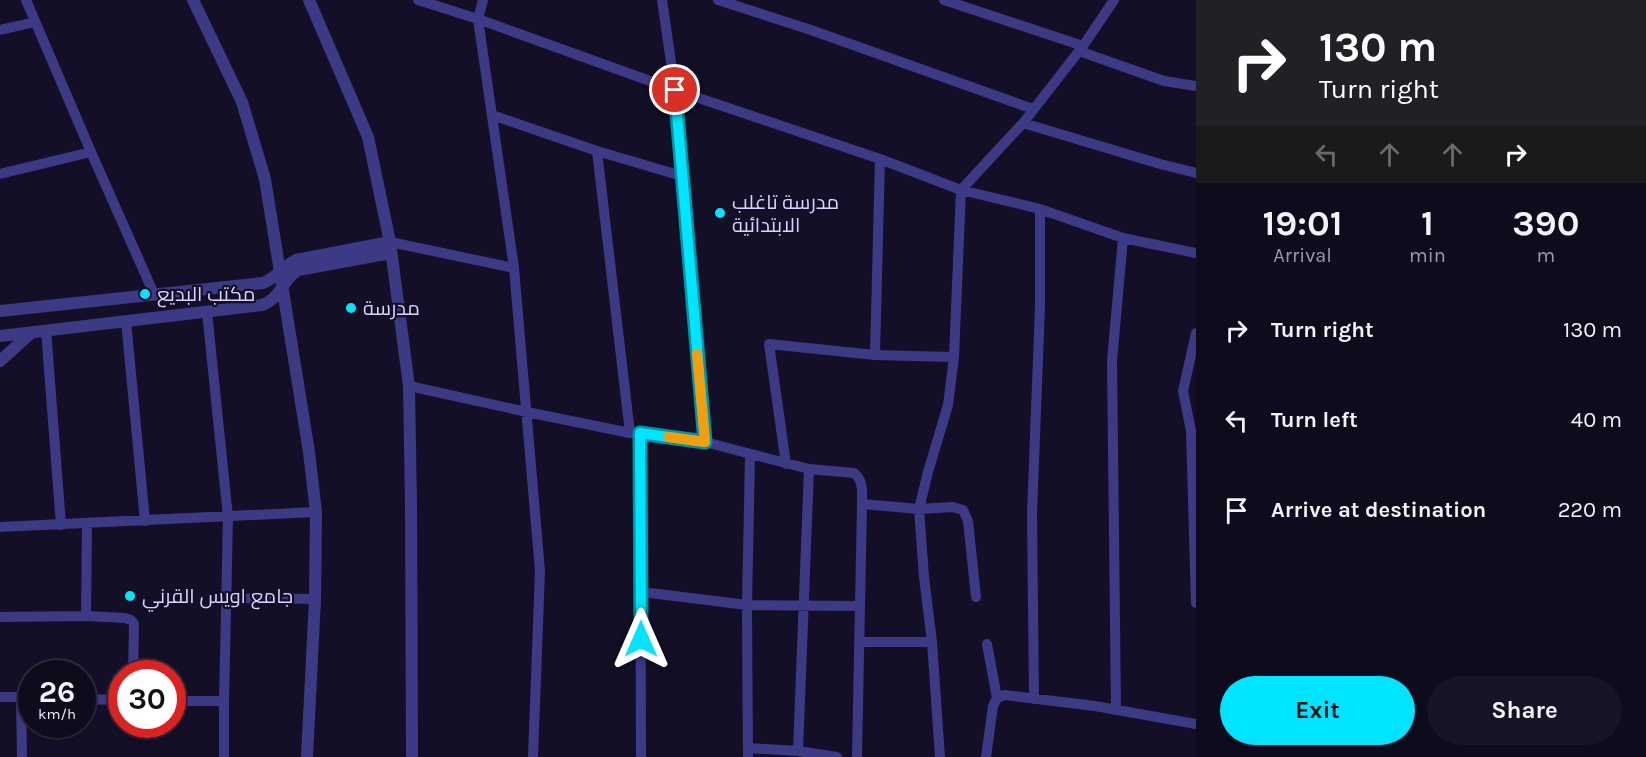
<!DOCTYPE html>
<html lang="en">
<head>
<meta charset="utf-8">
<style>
  body { margin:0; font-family:Karla,Cairo,sans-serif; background:#171425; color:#f1f3f6; height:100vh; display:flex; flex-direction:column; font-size:22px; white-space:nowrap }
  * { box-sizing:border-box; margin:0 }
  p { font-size:20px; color:#9b9ba3 }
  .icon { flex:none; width:33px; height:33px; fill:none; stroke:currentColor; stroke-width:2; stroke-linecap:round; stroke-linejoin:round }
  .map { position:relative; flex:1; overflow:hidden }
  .sheet { display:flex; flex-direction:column; background:#0e0b1c; width:450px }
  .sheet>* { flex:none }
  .guide { background:#202124; color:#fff; overflow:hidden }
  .speed { position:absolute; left:18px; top:660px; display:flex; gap:12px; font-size:30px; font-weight:700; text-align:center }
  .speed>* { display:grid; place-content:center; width:78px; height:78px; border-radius:50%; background:#0e0b1c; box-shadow:0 2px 4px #0004,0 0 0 2px #2e2b3b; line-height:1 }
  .speed small { font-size:15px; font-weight:400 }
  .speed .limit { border:9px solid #d22; background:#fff; color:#111 }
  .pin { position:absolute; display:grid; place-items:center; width:51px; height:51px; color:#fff; margin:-26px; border:3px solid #fff; border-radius:50%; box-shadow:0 2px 6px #0007 }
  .me { position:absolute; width:66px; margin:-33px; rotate:0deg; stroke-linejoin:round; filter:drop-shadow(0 0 4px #0008) }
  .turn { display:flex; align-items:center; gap:21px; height:126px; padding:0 24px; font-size:27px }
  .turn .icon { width:78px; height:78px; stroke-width:2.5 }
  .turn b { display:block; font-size:42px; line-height:51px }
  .lanes { display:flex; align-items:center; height:57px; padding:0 24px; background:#0003; justify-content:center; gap:30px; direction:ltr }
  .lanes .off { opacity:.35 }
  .eta { display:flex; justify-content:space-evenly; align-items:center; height:102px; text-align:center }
  .eta b { font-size:36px; font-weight:700; line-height:42px }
  .cta { display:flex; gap:12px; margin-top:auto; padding:12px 24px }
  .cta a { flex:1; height:69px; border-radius:36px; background:#00e5ff; color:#111; font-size:24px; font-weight:700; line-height:69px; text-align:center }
  .cta a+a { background:#171425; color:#f1f3f6 }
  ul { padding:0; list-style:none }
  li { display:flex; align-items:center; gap:18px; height:90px; padding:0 24px }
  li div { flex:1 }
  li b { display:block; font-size:22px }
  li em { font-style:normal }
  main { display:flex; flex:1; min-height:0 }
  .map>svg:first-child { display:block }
</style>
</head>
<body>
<main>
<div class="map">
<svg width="1196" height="757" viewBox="0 0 1196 757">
  <rect width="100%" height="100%" fill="#130f26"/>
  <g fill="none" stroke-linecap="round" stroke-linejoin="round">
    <path stroke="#3d3a85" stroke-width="10" d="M26,0L91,152L154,294
      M418,0L478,19L675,90L880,159L961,190L1040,209L1123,238L1196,253
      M483,0L478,19L514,268L540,571L533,757
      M662,0L675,90L705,442
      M718,0L811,30L1033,109
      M944,0L1083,46
      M0,30L35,22
      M1079,51L1164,81L1196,86
      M492,115L597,151L682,176
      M1023,123L1160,164L1196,173
      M597,151L630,433
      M0,174L91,152
      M390,242L514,268
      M207,312L228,517L224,701V757
      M126,321L145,521
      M46,330L61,525
      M1196,333L1183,391L1191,431L1196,603
      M875,355L880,159
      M409,386L527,412L630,433H640L705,442L809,469L854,473C864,481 862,492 862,504L857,757
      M640,433L641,757
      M786,464L769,344L875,355L954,357
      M862,504L919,509L953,507L963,510L968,521L976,597
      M0,527L316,512
      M642,592L747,605L859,606
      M226,598L315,599
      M86,616L87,524
      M0,617L86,616L125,618L131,620L134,624L133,674
      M860,642H932
      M0,697H32
      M21,697L22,757
      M997,698L1005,695L1095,706L1196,724
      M82,699L122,700
      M1034,699L1032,513L1040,307V209
      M172,701H224
      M1116,709L1112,361L1123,238
      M748,748L798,751L837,757
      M798,751L809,469
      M748,757L747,605L750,454
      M940,757L932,642L924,577L919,509L928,472L948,405L954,357L961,190L1023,123L1083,46L1114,0
      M986,757L993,706L997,698L987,644"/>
    <path stroke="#3d3a85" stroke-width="12" d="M193,0L242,102L265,179L309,452L316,512L315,599L307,757
      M309,0L368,137L390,242L409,386L411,505L412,757
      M0,311L263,283C276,278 283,267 296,260L390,242
      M0,336L262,305C282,298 281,280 298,270L391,253
      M0,361L32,332"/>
  </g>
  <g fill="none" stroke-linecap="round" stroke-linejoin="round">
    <g stroke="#0095a6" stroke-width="15">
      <path id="route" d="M641,639L640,433L705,442L675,90"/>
    </g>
    <use href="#route" stroke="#00e5ff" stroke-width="10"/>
    <path stroke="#f59e0b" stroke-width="10" d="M668,437L705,442L697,354"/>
  </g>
  <g fill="#00e5ff" stroke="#130f26" stroke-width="2">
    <circle cx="720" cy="213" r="6"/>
    <circle cx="145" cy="294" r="6"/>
    <circle cx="351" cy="308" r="6"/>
    <circle cx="130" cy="596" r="6"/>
  </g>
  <g text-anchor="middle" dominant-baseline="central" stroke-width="4.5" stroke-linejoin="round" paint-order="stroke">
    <g font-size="20" fill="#d9d4ff" stroke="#130f26" text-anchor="start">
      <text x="732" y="202">مدرسة تاغلب<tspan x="732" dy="23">الابتدائية</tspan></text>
      <text x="157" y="294">مكتب البديع</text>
      <text x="363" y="308">مدرسة</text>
      <text x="142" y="596">جامع اويس القرني</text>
    </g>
  </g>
</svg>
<div class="speed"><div>26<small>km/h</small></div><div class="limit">30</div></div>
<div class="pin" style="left:675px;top:90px;background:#d93025"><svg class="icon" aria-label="arrive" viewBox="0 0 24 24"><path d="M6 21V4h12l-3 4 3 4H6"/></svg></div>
<svg class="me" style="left:641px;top:639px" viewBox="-20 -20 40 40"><path d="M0-17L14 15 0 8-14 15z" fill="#00e5ff" stroke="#fff" stroke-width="4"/></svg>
</div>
<section class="sheet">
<div class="guide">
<div class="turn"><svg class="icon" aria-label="right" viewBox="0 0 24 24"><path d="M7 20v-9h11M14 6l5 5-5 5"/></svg><div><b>130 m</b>Turn right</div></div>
<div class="lanes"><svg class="icon off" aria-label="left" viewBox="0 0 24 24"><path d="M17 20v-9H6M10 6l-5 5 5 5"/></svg><svg class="icon off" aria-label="ahead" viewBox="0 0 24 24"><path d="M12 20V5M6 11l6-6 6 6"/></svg><svg class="icon off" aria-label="ahead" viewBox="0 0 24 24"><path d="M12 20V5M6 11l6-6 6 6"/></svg><svg class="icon" aria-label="right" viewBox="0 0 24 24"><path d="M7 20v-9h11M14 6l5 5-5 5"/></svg></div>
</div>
<div class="eta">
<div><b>19:01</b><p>Arrival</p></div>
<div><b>1</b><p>min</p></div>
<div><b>390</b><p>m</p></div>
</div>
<ul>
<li><svg class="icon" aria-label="right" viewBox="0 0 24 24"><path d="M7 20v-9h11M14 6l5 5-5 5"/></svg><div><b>Turn right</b></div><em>130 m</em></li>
<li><svg class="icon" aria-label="left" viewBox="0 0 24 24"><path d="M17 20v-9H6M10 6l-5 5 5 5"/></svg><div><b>Turn left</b></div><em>40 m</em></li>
<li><svg class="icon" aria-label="arrive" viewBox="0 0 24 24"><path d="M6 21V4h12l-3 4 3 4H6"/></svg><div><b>Arrive at destination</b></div><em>220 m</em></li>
</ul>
<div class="cta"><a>Exit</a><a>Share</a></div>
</section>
</main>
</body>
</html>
